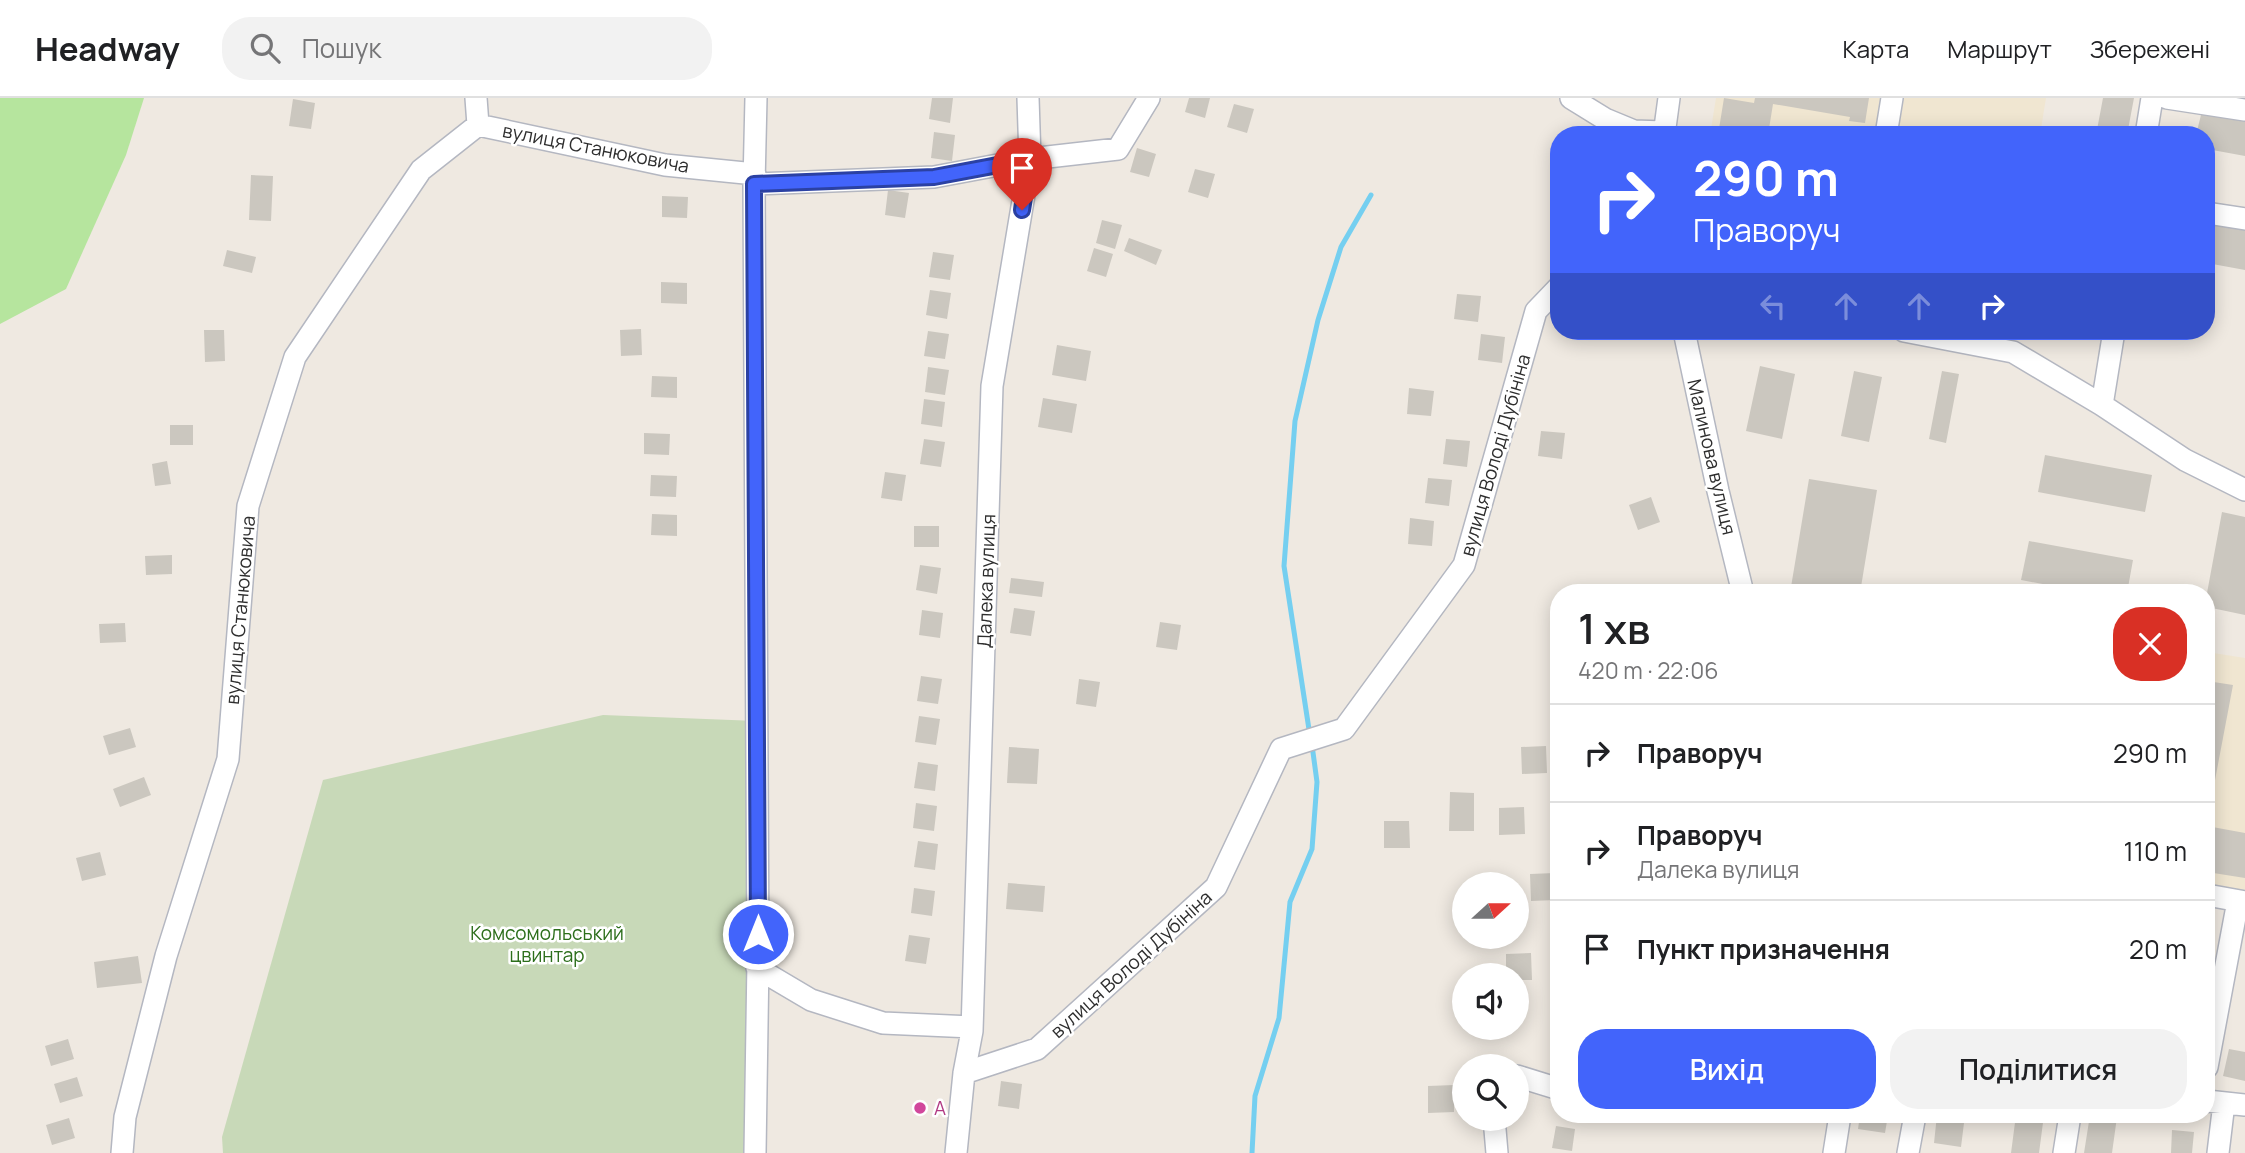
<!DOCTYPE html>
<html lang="uk">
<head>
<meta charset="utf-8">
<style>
  body { margin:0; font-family:Manrope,sans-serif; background:#f2f2f2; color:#202124; height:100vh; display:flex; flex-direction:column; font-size:26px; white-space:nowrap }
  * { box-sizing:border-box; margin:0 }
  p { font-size:23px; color:#757577 }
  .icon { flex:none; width:38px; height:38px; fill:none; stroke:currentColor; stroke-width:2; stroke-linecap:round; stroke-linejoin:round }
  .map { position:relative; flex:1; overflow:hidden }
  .drawer { position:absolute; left:1550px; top:486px; width:665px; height:539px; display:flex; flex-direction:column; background:#fff; border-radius:28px; box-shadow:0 4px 18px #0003 }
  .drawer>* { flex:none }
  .top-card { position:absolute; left:1550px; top:28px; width:665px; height:214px; border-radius:28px; box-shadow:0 4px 18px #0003; background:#4264fb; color:#fff; overflow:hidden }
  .needle { width:46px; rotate:69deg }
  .tools { position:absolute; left:1452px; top:774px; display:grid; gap:14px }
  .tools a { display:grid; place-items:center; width:77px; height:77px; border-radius:50%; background:#fff; box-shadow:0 4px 18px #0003; font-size:35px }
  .pin { position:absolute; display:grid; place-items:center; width:60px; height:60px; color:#fff; margin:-72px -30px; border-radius:50% 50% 50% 0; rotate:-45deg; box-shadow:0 0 7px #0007 }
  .pin .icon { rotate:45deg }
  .me { position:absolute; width:77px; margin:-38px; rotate:0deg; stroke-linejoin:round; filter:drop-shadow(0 0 5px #0008) }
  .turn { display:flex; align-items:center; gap:24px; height:147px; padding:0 28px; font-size:32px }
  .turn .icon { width:91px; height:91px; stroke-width:2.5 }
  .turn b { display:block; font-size:49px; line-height:60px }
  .lanes { display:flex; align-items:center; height:66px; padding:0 28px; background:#0003; justify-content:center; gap:35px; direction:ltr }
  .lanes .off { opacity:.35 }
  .round { display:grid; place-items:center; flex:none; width:74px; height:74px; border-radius:28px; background:#f2f2f2 }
  .headline { display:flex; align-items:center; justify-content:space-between; height:119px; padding:0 28px }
  h1 { font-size:42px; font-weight:600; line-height:52px }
  .action { display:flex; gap:14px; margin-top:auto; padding:14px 28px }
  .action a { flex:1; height:80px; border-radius:28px; background:#4264fb; color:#fff; font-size:28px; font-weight:600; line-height:80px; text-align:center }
  .action a+a { background:#f2f2f2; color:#202124 }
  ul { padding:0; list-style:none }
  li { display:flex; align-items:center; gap:21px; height:98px; padding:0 28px; border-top:2px solid #e0e0e0 }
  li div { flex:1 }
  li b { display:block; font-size:26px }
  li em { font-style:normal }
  header { display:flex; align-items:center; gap:42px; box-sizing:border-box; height:98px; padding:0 35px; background:#fff; border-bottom:2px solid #e0e0e0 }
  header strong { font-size:33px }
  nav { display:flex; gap:38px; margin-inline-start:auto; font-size:24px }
  .search { width:490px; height:63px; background:#f2f2f2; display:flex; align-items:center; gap:18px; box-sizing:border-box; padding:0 24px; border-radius:28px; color:#757577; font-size:26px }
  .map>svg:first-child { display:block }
</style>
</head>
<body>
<header>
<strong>Headway</strong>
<div class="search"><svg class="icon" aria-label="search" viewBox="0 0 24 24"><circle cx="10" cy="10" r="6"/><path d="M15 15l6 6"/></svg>Пошук</div>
<nav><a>Карта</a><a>Маршрут</a><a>Збережені</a></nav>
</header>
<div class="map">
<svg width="2245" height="1055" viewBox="0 0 2245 1055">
  <rect width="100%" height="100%" fill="#efe9e1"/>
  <path fill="#f0e6d1" d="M1716,0H2046L2040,37H1710Z
    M2207,554L2245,560V794L2207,788Z"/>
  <path fill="#b6e59e" d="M0,0H144L126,57L66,191L0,226Z"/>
  <path fill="#c8d9b8" d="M603,617L757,623L755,1055H223L222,1039L323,682Z"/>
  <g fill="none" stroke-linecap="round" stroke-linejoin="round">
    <path stroke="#75cff0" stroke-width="5" d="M1310,638L1284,468L1295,323L1318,222L1341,149L1371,97
      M1252,1055L1255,998L1279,920L1290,804L1312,751L1317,684L1312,647"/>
  </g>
  <path fill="#cbc7bf" d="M932,0H953L950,25L929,21Z
    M1189,0H1210L1205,20L1185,14Z
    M1724,0L1754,5L1755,0H1869L1865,25L1849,23L1850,19L1773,6L1768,37H1718Z
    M2103,0H2134L2127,37H2096Z
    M293,1L315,5L311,31L289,28Z
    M1234,6L1254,11L1247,35L1227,29Z
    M2202,13L2245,20V58L2207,51V37H2196Z
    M934,34L955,37L952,63L931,60Z
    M1137,50L1156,56L1149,79L1130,74Z
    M1195,71L1215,76L1208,100L1188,94Z
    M251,77L273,78L271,123L249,122Z
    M888,92L909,95L905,120L885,117Z
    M662,98L688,99L687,120L662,119Z
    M2207,121L2245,127V172L2207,165Z
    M1102,122L1122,127L1115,151L1096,145Z
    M1129,140L1162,152L1156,167L1124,153Z
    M1094,150L1113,156L1106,179L1087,173Z
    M227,152L256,159L252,175L223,168Z
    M933,154L954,157L950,182L929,179Z
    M661,184L687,185V206L661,205Z
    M930,192L951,195L947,221L926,217Z
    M1457,196L1481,198L1478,224L1454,221Z
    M641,231L642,257L621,258L620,232Z
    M204,232H224L225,263L205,264Z
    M928,233L949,236L945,261L924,258Z
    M1481,236L1505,239L1502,265L1478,262Z
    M1057,247L1091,253L1086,283L1052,277Z
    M1760,268L1795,276L1782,341L1746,333Z
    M928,269L949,272L945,297L925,294Z
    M1854,273L1882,279L1869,344L1841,338Z
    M1942,273L1959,276L1946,345L1929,341Z
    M652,278L677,279V300L651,299Z
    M1409,290L1434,293L1431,318L1407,316Z
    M1043,300L1077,306L1072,335L1038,329Z
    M924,301L945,304L942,329L921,326Z
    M170,327H193V347H170Z
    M1541,333L1565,335L1562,361L1538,358Z
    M644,335L670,336L669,357L644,356Z
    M924,341L945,344L941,369L920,366Z
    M1446,341L1470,343L1467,369L1443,366Z
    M2045,357L2152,377L2145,414L2038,394Z
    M167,363L171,386L155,388L152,366Z
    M885,374L906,377L902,403L881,400Z
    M651,377L677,378L676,399L650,398Z
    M1428,380L1452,382L1449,408L1425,405Z
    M1809,381L1877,392L1860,495H1790Z
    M1651,399L1660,424L1638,432L1629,407Z
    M2222,414L2245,419V517L2207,509V495Z
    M652,416L677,417V438L651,437Z
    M1410,420L1434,423L1432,448L1408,446Z
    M914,428H939V449H914Z
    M2029,443L2133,462L2127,495H2091L2021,482Z
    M172,457V476L146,477L145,458Z
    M920,467L941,470L937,496L916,492Z
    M1011,480L1044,484L1042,499L1009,495Z
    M1014,510L1035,513L1031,538L1010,535Z
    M922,512L943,515L940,540L919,537Z
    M1160,524L1181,527L1177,552L1156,549Z
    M125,525L126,544L100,545L99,526Z
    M921,578L942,581L938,606L917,603Z
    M1079,581L1100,584L1096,609L1076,606Z
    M2207,583L2233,587L2212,698L2207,696Z
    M919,618L940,621L936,647L915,644Z
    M130,630L136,649L109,657L103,638Z
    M1546,648L1547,675L1522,676L1521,649Z
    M1009,649L1039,651L1037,686L1007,685Z
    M918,664L938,667L935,693L914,690Z
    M144,679L151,697L120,709L113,691Z
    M1450,694L1474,695V733H1449Z
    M916,705L937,708L934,733L913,730Z
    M1524,709L1525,736L1499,737V710Z
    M1384,723H1409L1410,750H1384Z
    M2207,728L2245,735V780L2207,774Z
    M918,743L938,746L935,772L914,769Z
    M100,754L106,777L82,783L76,760Z
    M1555,775L1556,802L1531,803L1530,776Z
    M1008,785L1045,788L1043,814L1006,811Z
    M914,790L935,793L932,818L911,815Z
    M909,837L930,840L926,866L905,863Z
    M1531,855L1532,882H1517V877H1506V856Z
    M138,858L142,885L97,890L94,864Z
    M1479,929H1505V936L1480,937Z
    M68,941L74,961L51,968L45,948Z
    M2229,951L2245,954V983L2223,978Z
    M77,979L83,998L60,1005L54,986Z
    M1001,983L1022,986L1019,1011L998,1008Z
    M1454,987V1014L1428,1015V988Z
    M1860,1017H1888L1885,1035L1858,1031Z
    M1937,1017H1965L1961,1049L1934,1045Z
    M2016,1017H2044L2039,1055H2011Z
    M2090,1017L2117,1019L2112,1055H2084Z
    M69,1020L75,1040L52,1047L46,1027Z
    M1556,1028L1575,1031L1572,1053L1552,1050Z
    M2172,1032L2194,1034L2192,1055H2171Z"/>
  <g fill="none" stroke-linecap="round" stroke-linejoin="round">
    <g stroke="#b4b7c1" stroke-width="24">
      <path id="minor" d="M476,0L478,27
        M1571,0L1605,21L1634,33L1664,34
        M2167,0L2245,12
        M1664,37L1669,0
        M1886,37L1892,0
        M2146,37L2152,0
        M754,86L934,79L1030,61L1118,51L1149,0
        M2207,115L2245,121
        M1684,233L1718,393L1743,495
        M1904,233L2013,254L2102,307L2185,362L2245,392
        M2102,307L2114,233
        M2207,797L2245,804
        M757,870L811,902L883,925L972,929
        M2207,969L2238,803
        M964,975L1037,951L1216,789L1281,651L1344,631L1464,467L1536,213L1559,189
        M1517,978L1559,991
        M2207,1003L2245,1007
        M1494,1020L1497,1055
        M122,1055L125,1019L166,858L228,661L248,408L295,259L421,72L478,27L665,67L755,76
        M755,1055L758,862L754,86L756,0
        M956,1055L964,975L972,933L992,288L1030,61L1028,0
        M1834,1055L1840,1017
        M1908,1055L1915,1017
        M2064,1055L2070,1017
        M2218,1055L2224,1005"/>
    </g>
    <use href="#minor" stroke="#fff" stroke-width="21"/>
  </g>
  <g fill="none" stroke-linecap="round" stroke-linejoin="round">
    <g stroke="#2b41a3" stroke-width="18">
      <path id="route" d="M758,836L754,86L934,79L1030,61L1022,112"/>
    </g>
    <use href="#route" stroke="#4264fb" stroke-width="12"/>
  </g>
  <circle fill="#d1479c" stroke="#fff" stroke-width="2.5" cx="920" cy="1010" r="7"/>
  <g text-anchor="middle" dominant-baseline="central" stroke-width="5" stroke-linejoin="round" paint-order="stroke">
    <g font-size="19" fill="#2e2e2e" stroke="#fff">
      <text transform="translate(596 50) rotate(11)">вулиця Станюковича</text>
      <text transform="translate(1495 357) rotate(-74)">вулиця Володі Дубініна</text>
      <text transform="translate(1712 359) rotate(77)">Малинова вулиця</text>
      <text transform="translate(986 483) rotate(-88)">Далека вулиця</text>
      <text transform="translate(240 512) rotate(-85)">вулиця Станюковича</text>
      <text transform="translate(1131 866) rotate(-42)">вулиця Володі Дубініна</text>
    </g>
    <g font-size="19" fill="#2c6e1b" stroke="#fff">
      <text x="547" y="835">Комсомольський<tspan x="547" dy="22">цвинтар</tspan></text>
    </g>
    <g font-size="19" fill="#b23c85" stroke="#fff" text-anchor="start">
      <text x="934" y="1010">А</text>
    </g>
  </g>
</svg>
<div class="tools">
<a><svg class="needle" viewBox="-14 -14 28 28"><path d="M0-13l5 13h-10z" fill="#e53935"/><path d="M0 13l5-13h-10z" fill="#757577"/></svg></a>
<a><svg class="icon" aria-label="sound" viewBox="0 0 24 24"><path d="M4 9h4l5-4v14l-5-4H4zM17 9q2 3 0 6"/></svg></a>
<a><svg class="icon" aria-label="search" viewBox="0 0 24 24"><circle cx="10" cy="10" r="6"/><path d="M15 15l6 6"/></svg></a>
</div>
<div class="pin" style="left:1022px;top:112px;background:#d93025"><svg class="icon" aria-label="arrive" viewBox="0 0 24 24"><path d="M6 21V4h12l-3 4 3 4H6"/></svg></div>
<svg class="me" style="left:758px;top:836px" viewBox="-20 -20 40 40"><circle r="17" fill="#4264fb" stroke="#fff" stroke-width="3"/><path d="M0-11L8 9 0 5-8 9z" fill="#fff"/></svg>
<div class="top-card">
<div class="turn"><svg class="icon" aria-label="right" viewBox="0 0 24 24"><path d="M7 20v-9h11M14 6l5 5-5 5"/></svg><div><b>290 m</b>Праворуч</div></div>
<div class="lanes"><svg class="icon off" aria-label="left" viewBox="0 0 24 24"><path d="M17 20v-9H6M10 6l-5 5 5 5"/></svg><svg class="icon off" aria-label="ahead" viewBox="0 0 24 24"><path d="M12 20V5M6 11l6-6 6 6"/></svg><svg class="icon off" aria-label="ahead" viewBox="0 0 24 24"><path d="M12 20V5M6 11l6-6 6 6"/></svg><svg class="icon" aria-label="right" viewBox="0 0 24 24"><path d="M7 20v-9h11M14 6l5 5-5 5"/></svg></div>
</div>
<section class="drawer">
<div class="headline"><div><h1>1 хв</h1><p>420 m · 22:06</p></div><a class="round" style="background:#d93025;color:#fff"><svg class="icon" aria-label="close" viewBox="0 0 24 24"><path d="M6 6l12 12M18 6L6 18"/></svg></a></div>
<ul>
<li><svg class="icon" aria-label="right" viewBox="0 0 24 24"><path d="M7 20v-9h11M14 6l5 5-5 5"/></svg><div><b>Праворуч</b></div><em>290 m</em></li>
<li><svg class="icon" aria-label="right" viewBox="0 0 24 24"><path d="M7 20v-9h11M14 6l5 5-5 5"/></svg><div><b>Праворуч</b><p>Далека вулиця</p></div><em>110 m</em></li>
<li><svg class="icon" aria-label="arrive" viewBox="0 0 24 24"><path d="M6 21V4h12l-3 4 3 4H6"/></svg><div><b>Пункт призначення</b></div><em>20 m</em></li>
</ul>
<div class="action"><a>Вихід</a><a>Поділитися</a></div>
</section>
</div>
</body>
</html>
